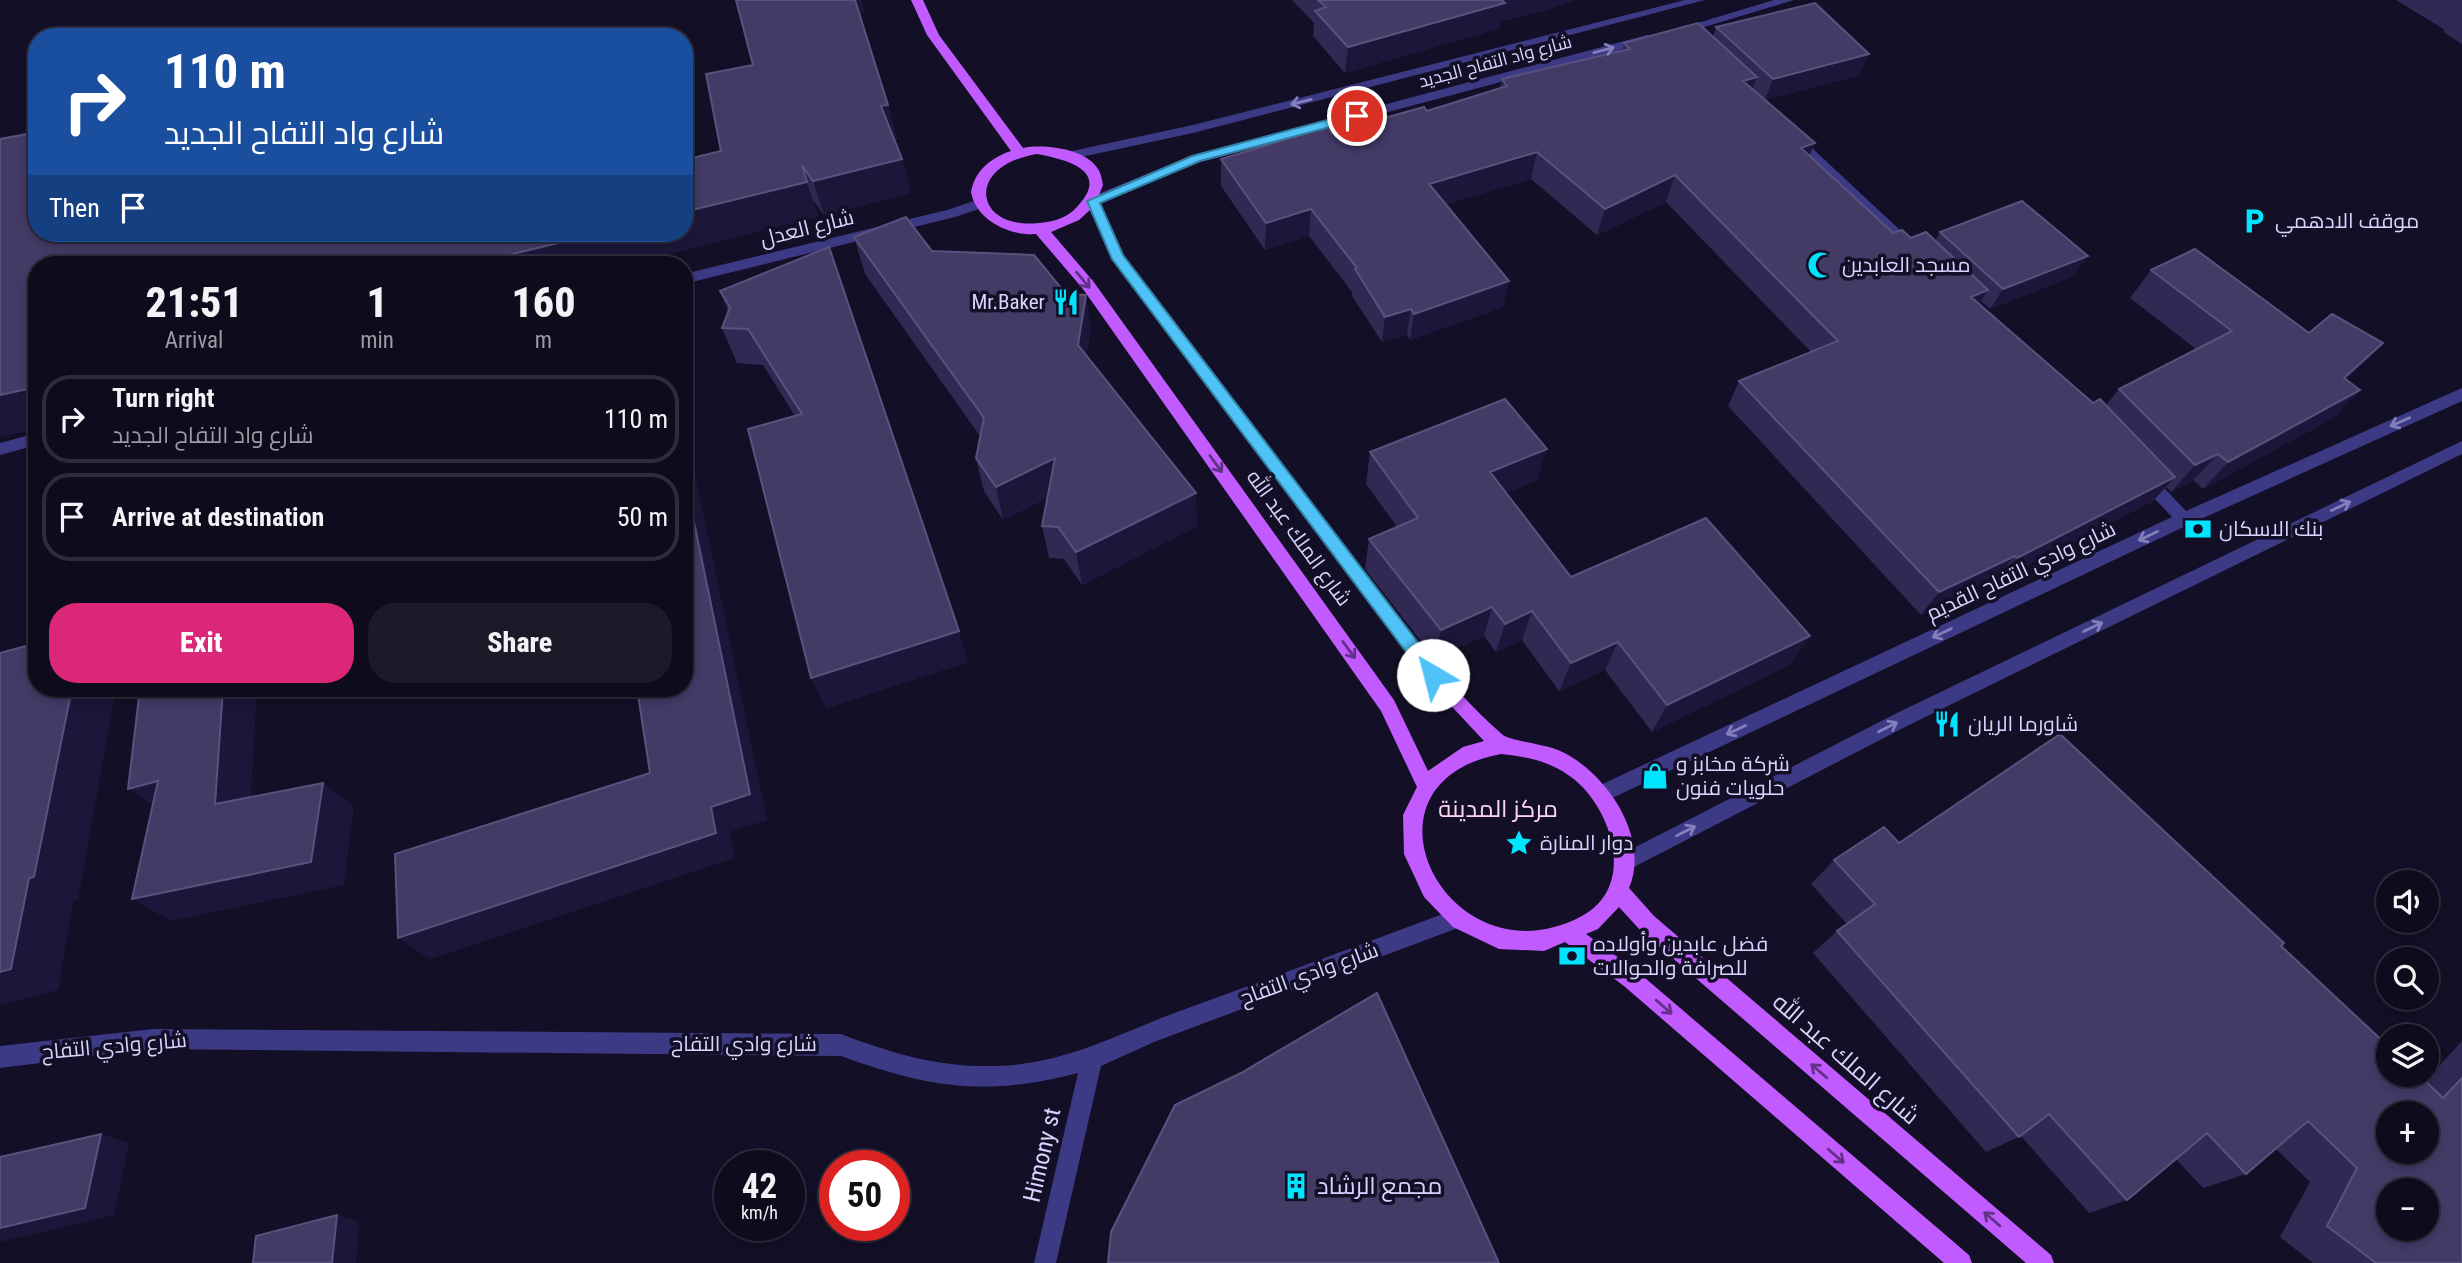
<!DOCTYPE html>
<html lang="en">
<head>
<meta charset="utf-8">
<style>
  body { margin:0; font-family:"Roboto Condensed",Cairo,sans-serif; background:#1c1929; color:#f1f3f6; height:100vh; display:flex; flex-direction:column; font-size:26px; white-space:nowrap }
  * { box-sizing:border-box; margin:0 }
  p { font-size:23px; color:#9b9ba3 }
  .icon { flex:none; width:38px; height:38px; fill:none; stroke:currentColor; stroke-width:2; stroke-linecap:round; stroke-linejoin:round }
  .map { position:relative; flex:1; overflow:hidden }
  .panel { position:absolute; left:28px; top:256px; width:665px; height:441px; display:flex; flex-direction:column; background:#0e0b1c; border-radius:28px; box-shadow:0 4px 10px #0003,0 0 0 2px #2e2b3b }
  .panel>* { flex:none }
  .guide { position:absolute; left:28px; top:28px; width:665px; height:214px; border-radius:28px; box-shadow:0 4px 10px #0003,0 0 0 2px #2e2b3b; background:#1a4fa0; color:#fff; overflow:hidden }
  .fabs { position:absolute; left:2376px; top:870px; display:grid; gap:14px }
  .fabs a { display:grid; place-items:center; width:63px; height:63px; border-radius:50%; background:#0e0b1c; box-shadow:0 4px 10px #0003,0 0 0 2px #2e2b3b; font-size:35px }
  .speed { position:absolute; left:714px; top:1150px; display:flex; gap:14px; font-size:35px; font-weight:700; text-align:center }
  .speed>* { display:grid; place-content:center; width:91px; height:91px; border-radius:50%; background:#0e0b1c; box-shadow:0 4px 10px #0003,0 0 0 2px #2e2b3b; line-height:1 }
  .speed small { font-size:18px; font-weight:400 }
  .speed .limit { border:10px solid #d22; background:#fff; color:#111 }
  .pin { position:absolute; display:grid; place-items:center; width:60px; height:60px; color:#fff; margin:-30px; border:4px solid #fff; border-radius:50%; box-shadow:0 2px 7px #0007 }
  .me { position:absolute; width:77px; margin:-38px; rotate:323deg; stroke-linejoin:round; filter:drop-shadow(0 0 5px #0008) }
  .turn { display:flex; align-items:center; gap:24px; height:147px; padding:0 21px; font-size:32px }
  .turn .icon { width:91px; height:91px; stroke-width:2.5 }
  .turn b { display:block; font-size:49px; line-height:60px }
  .then { display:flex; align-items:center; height:66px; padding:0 21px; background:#0003; gap:14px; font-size:26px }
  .eta { display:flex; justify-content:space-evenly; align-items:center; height:119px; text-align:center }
  .eta b { font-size:42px; font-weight:800; line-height:49px }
  .cta { display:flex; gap:14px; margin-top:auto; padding:14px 21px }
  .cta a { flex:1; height:80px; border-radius:28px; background:#db2777; color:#fff; font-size:28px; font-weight:800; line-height:80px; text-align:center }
  .cta a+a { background:#1c1929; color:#f1f3f6 }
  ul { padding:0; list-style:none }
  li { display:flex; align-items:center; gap:21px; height:88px; margin:0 14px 10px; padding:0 7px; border:4px solid #2e2b3b; border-radius:28px }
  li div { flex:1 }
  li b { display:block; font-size:26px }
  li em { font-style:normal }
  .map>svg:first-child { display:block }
</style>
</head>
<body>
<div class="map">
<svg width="2462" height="1263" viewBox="0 0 2462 1263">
  <rect width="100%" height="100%" fill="#130f26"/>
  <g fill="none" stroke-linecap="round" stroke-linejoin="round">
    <path fill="#3d3a85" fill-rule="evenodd" d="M1685,0H1705L1193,133L1072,159L1065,155L1072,151L1193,125Z
      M1774,0H1794L1681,34H1673L1671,31Z
      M1647,35L1651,36V42L1201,162L1098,204H1088L1086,201L1088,198L1191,156Z
      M1793,134L1798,135L1916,245V251H1906L1788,141L1786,138Z
      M980,199L985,201V207L955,217L684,284V274L947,210Z
      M2462,388V401L2190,524L1608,800L1601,803L1594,800L1592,794L1594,788L2172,517L2137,480L2135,476L2137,472H2149L2186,511Z
      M37,433V445L0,455V443Z
      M2462,441V454L1909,725L1632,868L1625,871L1618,868L1615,862L1618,856L1897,713Z
      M1456,909L1463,912L1466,919L1463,926L1154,1042L1101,1066L1056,1263H1034L1078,1073C985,1097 929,1088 841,1056L153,1049L0,1068V1046L153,1029L841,1034C891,1053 937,1067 990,1066C1061,1066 1113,1036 1177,1012C1270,978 1363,944 1456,909Z"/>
    <path fill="#c25bff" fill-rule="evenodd" d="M911,0H923L939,35L1023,148C1043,144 1085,148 1098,169C1101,173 1102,180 1103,185L1098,198L1123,254C1198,352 1273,451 1347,549C1396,613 1442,682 1503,735C1509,740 1546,745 1558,750C1605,770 1651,837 1629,888L1654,916L2051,1255L2054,1263H2026L1640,930L1619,907L1598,929L1586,934L1638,972L1969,1255L1972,1263H1944L1624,986L1565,942L1544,951L1499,949L1453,927L1424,897L1404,854L1403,815L1417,787L1381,711L1083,289L1036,234C1009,236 976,220 971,192C975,170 991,158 1011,151L927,35ZM1037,154C1070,160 1113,172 1074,210C1064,219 1052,222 1039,223C974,230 964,166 1037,154ZM1090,210L1112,259L1427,680L1484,741L1463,747L1428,771L1394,700L1093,281L1051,232L1079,220ZM1501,754C1529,757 1553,762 1575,780C1613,812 1636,887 1582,916C1449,987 1344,783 1501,754Z"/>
  </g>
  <path fill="#312854" d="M736,0H861L864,12L859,13L888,105L897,140H895L902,159L911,193L824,215L813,200L818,216L628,264H37V428L0,437V139L37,132V233H684V160L721,151L706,74L753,65Z
    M1292,0H1576L1543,11L1501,21L1500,28L1345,73L1313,36L1314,23Z
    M2396,0H2462V44L2443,32L2445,30Z
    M1716,27L1860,75L1765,100L1815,143L1809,156L1893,233L1911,238L1935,241L1940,232L2074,276L1990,309L1981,301L1980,304L2093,403L2106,405L2119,389L2196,349L2130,298L2151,270L2309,333L2383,343L2346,380L2360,390L2333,418L2203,489L2193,480L2171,492L2166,487L2153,501L1997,581L1995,579L1921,615L1728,406L1739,381L1811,352L1666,202L1597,235L1531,179L1446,204L1509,281L1503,307L1410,340L1407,335L1382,342L1352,296V292L1309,236L1265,250L1221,186V159L1427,111L1500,88L1502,79L1622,51L1624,43L1713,37Z
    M854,237L932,251L1091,331L1086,356L1197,526L1082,585L1064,559L1049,558L1042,526L1047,498L1003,520L984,491L976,458L980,436L865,274Z
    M829,247L968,662L826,708L795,416L763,365L737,363L722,328L728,311L720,291Z
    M1370,452L1537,480L1506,493L1571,577L1791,664L1652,732L1605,670L1559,691L1522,640L1496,652L1484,636L1434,658L1365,569L1369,539L1397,527L1366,484Z
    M1899,843L2281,946L2425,1081L2462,1041V1263H2313L2280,1237L2310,1182L2276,1149L2246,1174L2203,1188L2176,1159L2127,1200L2089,1213L2021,1136L1986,1152L1813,953L1837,931L1847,924L1811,884L1834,860Z"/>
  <path fill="#1d163a" d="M854,0H861L864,12L857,13Z
    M1499,0H1576L1543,11L1501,21L1500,28L1345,73L1348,47Z
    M1869,54L1860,75L1765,100L1773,79Z
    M1757,77L1747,104L1743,81Z
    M888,105L897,140L890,141L881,106Z
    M1815,143L1803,170L1801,148Z
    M1537,152L1531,179L1425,211L1429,184Z
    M902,159L911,193L824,215L813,181Z
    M1675,175L1666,202L1597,235L1605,209Z
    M807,182L818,216L628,264H471L600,233H684V212Z
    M1311,209L1309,236L1265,250L1266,223Z
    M2088,256L2074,276L1990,309L2003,289Z
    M1509,281L1503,307L1410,340L1414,314Z
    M1988,290L1972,316L1971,297Z
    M1086,295L1091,331L1082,380L1078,345Z
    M1411,309L1407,335L1382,342L1385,317Z
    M2383,343L2356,371L2317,406L2344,378Z
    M37,387V428L0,437V395Z
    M2360,390L2333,418L2203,489L2228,462Z
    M684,433L688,440L767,820L730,832L735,858L430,959L398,938L711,807L684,473Z
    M1547,449L1537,480L1482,503L1490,472Z
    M2218,454L2193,480L2171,492L2195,465Z
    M1055,458L1060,492L1003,520L996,487Z
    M2175,477L2153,501L1997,581L2017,558Z
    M1196,493L1197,526L1082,585L1076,552Z
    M2015,556L1995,579L1921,615L1939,592Z
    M1492,607L1484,636L1434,658L1441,630Z
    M1532,611L1522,640L1496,652L1505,624Z
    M959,631L968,662L826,708L811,678Z
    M1810,636L1791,664L1652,732L1667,705Z
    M1618,642L1605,670L1559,691L1571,663Z
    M72,688H116L78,900L73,901L58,990L0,1005V972L29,878Z
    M223,688H257L249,828L215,804Z
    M158,781L166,813L128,789Z
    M323,783L354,807L344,885L171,921L132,899Z
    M101,1134L129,1143L114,1215L0,1242V1228Z
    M337,1215L359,1222L356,1263H332Z"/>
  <path fill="#433a66" stroke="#5a527e" stroke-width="2" fill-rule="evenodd" d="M736,0H855L888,105L881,106L902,159L813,181L802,165L807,182L684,212V160L721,151L706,74L753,65Z
    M1318,0H1502L1505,3L1348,47L1315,11L1326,7Z
    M1815,3L1869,54L1773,79L1716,27Z
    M1698,23L1757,77L1743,81L1815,143L1801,148L1893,233L1902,230L1911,238L1926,232L1988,290L1971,297L2093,403L2100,399L2175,477L2017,558L2015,556L1939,592L1739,381L1838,341L1675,175L1605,209L1537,152L1429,184L1509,281L1414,314L1411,309L1385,317L1355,269L1357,268L1311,209L1266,223L1221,159L1327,127L1331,133L1424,107L1427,111L1507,86L1502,79L1630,49L1624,43Z
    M37,132V233H600L471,264H37V387L0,395V139Z
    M2022,201L2088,256L2003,289L1940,232Z
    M906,217L932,251L1034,255L1066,294L1086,295L1078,345L1196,493L1076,552L1058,527L1042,526L1055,458L996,487L976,458L984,418L854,237Z
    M829,247L959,631L811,678L748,429L802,414L748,329L722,328L730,307L720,291Z
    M2195,249L2309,333L2332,314L2383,343L2344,378L2360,390L2228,462L2218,454L2195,465L2119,389L2232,331L2151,270Z
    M1505,399L1547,449L1490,472L1571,577L1706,518L1810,636L1667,705L1618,642L1571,663L1532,611L1505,624L1492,607L1441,630L1369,539L1418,518L1370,452Z
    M684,473L750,794L711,807L716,833L398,938L395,854L650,773L637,688H684Z
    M37,643V688H72L34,877L29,878L11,969L0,972V653Z
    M140,688H223L215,804L323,783L311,862L132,899L158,781L128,789Z
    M2060,734L2284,943L2281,946L2389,1047V1074H2418L2443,1098L2462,1078V1263H2376L2327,1226L2357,1168L2308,1121L2246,1174L2207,1133L2127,1200L2049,1114L2019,1137L1837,931L1875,904L1834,860L1884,827L1899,843ZM2389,1113H2427V1152H2389ZM2389,1190H2427V1228H2389Z
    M1377,993L1499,1263H1108L1111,1232L1175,1105L1241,1073Z
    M101,1134L85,1208L0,1228V1157Z
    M337,1215L332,1263H253L256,1236Z"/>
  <defs><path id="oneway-shaft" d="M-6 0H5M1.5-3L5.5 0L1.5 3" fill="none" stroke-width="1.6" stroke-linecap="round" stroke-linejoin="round" transform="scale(1.75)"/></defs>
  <g stroke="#837fbc">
    <use href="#oneway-shaft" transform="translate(1604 50) rotate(-15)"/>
    <use href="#oneway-shaft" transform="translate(1301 102) rotate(166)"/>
    <use href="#oneway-shaft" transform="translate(2400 422) rotate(156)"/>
    <use href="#oneway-shaft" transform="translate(2341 506) rotate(-26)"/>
    <use href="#oneway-shaft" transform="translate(2148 536) rotate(155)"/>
    <use href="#oneway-shaft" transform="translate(2093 627) rotate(-26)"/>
    <use href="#oneway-shaft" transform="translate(1942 633) rotate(155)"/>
    <use href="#oneway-shaft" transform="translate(1888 727) rotate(-27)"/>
    <use href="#oneway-shaft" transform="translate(1736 730) rotate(155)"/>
    <use href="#oneway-shaft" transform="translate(1686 831) rotate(-27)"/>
  </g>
  <g stroke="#623188">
    <use href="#oneway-shaft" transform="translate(1083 280) rotate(50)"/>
    <use href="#oneway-shaft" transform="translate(1216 464) rotate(54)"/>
    <use href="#oneway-shaft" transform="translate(1349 650) rotate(54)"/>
    <use href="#oneway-shaft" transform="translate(1664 1007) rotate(41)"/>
    <use href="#oneway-shaft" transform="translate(1819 1071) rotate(-139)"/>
    <use href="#oneway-shaft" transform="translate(1836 1156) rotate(41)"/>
    <use href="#oneway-shaft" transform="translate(1992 1219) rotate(-139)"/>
  </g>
  <path fill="#4fc3f7" stroke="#337fa1" stroke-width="2" d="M1357,112L1361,113V119L1200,161L1100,203L1123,255L1439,670L1441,675L1439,680H1427L1112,259L1087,201L1192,156Z"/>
  <defs>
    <g id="parking-bare" transform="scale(2.1)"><path d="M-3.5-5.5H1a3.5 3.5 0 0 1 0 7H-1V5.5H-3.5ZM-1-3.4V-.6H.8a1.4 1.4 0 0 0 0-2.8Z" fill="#00e5ff" stroke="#130f26" stroke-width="2.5" paint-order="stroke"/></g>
    <g id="mosque-bare" transform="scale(2.1)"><path d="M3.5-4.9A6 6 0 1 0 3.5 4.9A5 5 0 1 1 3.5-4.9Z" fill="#00e5ff" stroke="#130f26" stroke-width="2.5" paint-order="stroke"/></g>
    <g id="restaurant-bare" transform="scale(2.1)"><path d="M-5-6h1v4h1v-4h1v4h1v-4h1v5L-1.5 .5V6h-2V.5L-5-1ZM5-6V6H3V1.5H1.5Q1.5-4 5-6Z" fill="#00e5ff" stroke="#130f26" stroke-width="2.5" paint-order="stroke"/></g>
    <g id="bank-bare" transform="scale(2.1)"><path d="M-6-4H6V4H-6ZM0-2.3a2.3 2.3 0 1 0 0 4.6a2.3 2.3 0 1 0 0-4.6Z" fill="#00e5ff" stroke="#130f26" stroke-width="2.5" paint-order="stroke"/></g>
    <g id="shop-bare" transform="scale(2.1)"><path d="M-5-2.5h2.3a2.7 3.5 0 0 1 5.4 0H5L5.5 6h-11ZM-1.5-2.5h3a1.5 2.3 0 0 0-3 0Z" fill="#00e5ff" stroke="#130f26" stroke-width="2.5" paint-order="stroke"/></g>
    <g id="sight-bare" transform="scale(2.1)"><path d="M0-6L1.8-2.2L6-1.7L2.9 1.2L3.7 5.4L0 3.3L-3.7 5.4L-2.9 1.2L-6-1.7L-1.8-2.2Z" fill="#00e5ff" stroke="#130f26" stroke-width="2.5" paint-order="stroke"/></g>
    <g id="building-bare" transform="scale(2.1)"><path d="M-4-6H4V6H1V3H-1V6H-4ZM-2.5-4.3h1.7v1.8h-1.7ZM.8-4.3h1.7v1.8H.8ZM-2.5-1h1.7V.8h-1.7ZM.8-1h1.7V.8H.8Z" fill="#00e5ff" stroke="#130f26" stroke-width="2.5" paint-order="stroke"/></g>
  </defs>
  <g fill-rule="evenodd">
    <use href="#parking-bare" x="2254" y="221"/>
    <use href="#mosque-bare" x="1821" y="265"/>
    <use href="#restaurant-bare" x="1066" y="302"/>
    <use href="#bank-bare" x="2198" y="529"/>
    <use href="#restaurant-bare" x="1947" y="724"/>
    <use href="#shop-bare" x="1655" y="776"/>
    <use href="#sight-bare" x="1519" y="843"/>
    <use href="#bank-bare" x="1572" y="956"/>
    <use href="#building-bare" x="1296" y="1186"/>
  </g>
  <g text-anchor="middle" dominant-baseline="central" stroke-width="7" stroke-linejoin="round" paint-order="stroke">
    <g font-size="18" fill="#d9d4ff" stroke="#130f26">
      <text transform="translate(1495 61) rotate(-15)">شارع واد التفاح الجديد</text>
    </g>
    <g font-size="21" fill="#d9d4ff" stroke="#130f26" text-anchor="start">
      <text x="2275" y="221">موقف الادهمي</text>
      <text x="1842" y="265">مسجد العابدين</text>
      <text x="1045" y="302" text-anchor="end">Mr.Baker</text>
      <text x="2219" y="529">بنك الاسكان</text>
      <text x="1968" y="724">شاورما الريان</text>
      <text x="1676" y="764">شركة مخابز و<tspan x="1676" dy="24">حلويات فنون</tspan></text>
      <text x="1540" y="843">دوار المنارة</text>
      <text x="1593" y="944">فضل عابدين وأولاده<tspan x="1593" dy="24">للصرافة والحوالات</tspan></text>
    </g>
    <g font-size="21" fill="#d9d4ff" stroke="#130f26">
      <text transform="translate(807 228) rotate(-14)">شارع العدل</text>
      <text transform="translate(1299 538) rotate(54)">شارع الملك عبد الله</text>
      <text transform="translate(2021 571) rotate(-25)">شارع وادي التفاح القديم</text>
      <text transform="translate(1309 974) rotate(-20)">شارع وادي التفاح</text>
      <text x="744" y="1044">شارع وادي التفاح</text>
      <text transform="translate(114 1046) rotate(-5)">شارع وادي التفاح</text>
    </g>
    <g font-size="24" fill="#ffd6f0" stroke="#130f26">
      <text x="1498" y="809">مركز المدينة</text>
    </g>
    <g font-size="24" fill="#d9d4ff" stroke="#130f26">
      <text transform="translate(1846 1059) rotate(41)">شارع الملك عبد الله</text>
      <text transform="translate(1042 1155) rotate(-77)">Himony st</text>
    </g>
    <g font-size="24" fill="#d9d4ff" stroke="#130f26" text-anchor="start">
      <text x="1317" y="1186">مجمع الرشاد</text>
    </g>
  </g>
</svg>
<div class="fabs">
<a><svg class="icon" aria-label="sound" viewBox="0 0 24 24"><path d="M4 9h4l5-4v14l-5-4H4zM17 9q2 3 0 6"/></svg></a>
<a><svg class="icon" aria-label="search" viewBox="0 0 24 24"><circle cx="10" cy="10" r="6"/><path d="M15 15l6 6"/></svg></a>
<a><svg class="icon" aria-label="layers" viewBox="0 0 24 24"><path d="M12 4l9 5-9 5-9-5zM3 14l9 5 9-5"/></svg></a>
<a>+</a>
<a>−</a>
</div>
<div class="speed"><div>42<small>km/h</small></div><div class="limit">50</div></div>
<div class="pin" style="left:1357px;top:116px;background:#d93025"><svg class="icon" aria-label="arrive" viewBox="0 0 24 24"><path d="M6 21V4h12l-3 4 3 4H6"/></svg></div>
<svg class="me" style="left:1433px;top:675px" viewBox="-20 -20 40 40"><circle r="19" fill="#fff"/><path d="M0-13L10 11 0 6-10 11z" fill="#4fc3f7"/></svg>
<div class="guide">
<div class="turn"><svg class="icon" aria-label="right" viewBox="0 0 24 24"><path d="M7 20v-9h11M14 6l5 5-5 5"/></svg><div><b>110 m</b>شارع واد التفاح الجديد</div></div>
<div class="then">Then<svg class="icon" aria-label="arrive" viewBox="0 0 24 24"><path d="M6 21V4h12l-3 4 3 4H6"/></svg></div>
</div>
<section class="panel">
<div class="eta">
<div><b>21:51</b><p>Arrival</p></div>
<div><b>1</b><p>min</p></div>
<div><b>160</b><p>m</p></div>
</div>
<ul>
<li><svg class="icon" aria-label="right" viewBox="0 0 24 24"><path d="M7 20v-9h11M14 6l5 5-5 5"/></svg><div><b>Turn right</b><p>شارع واد التفاح الجديد</p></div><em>110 m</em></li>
<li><svg class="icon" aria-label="arrive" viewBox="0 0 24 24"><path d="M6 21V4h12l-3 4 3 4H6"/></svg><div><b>Arrive at destination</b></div><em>50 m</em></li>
</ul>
<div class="cta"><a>Exit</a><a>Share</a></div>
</section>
</div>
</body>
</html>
